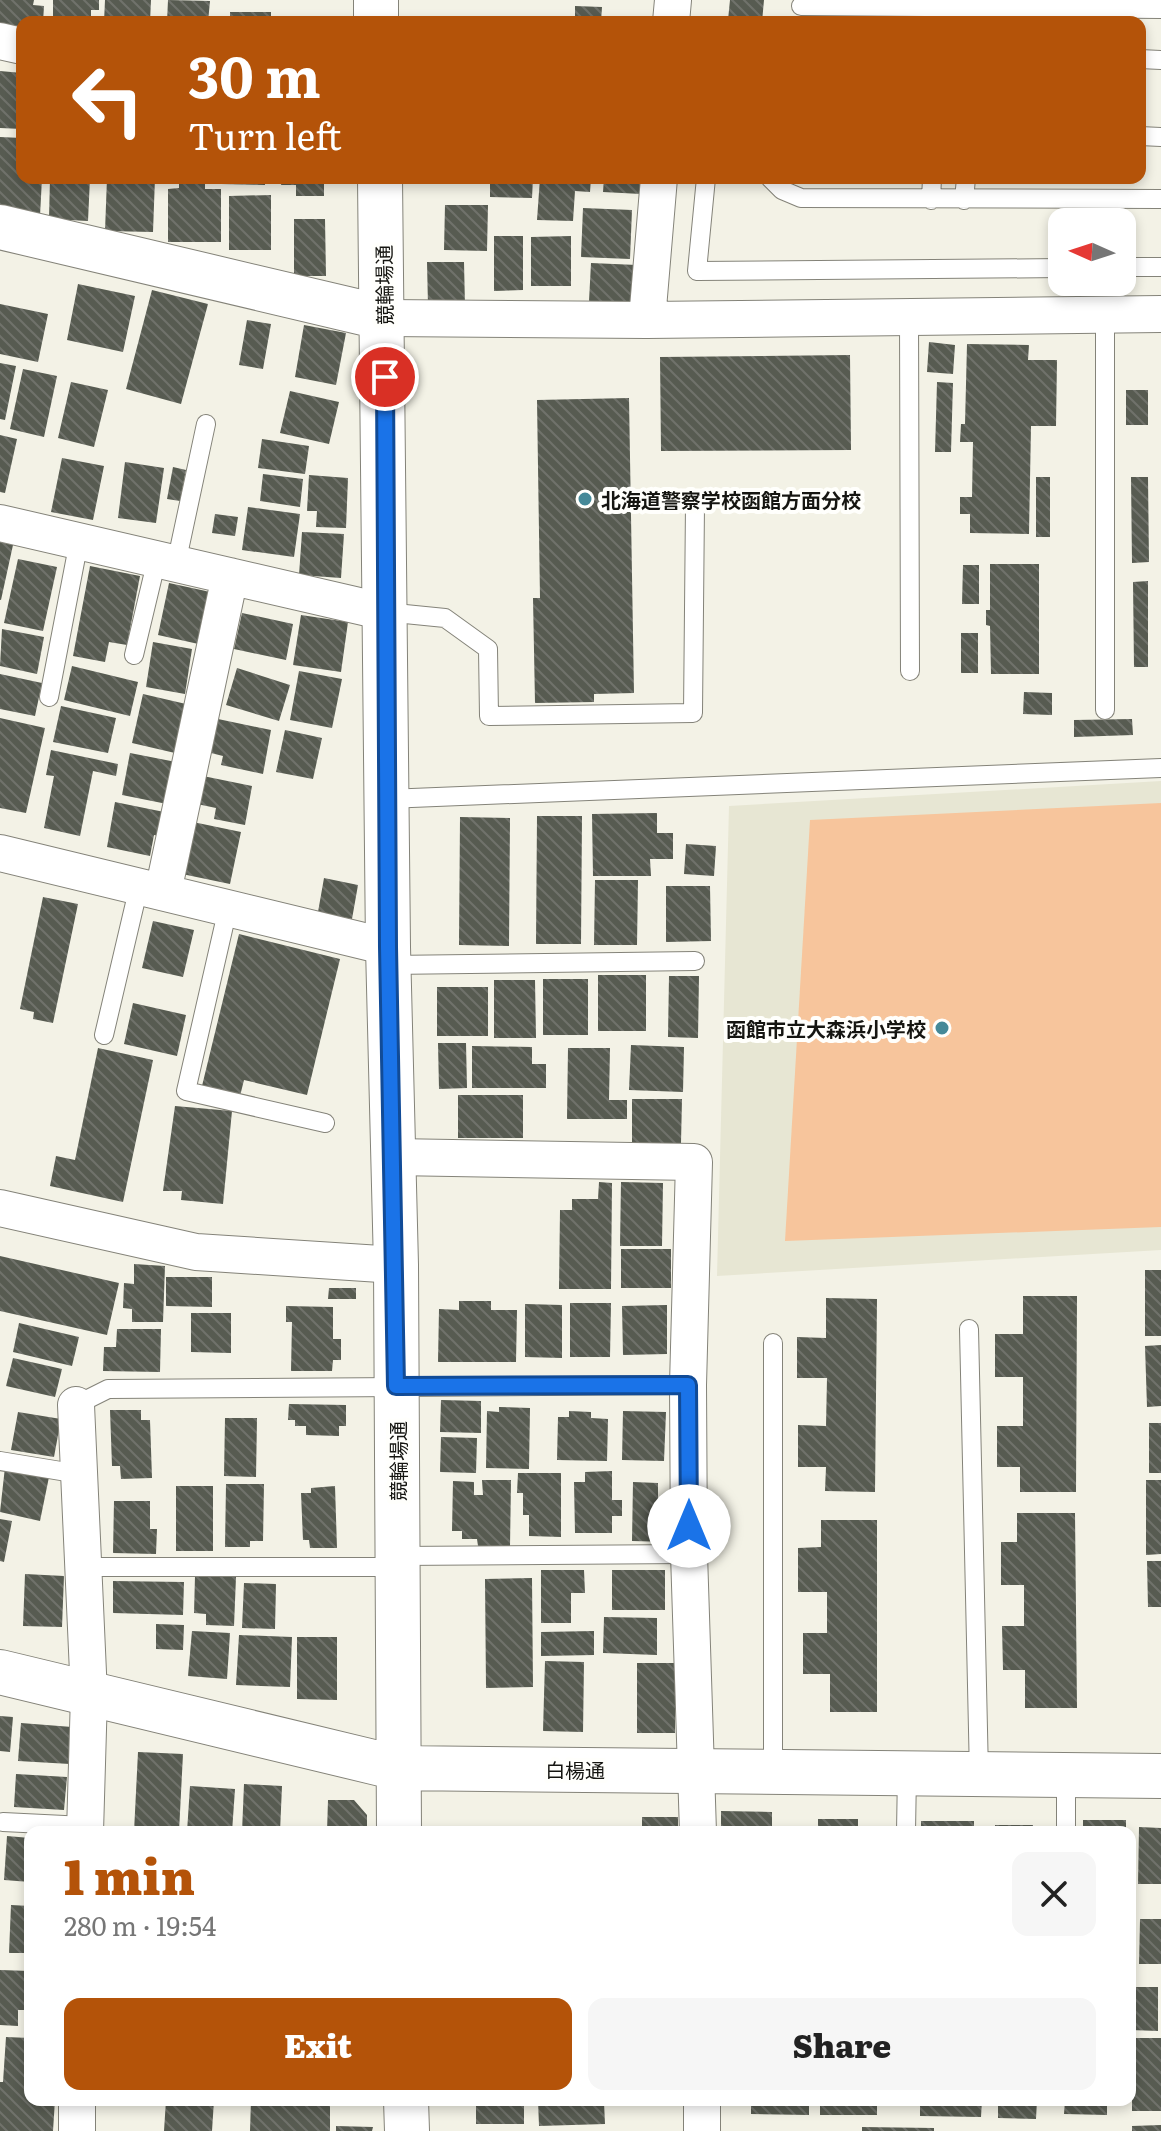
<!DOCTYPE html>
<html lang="en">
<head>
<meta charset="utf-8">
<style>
  body { margin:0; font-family:Literata,"Noto Sans JP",serif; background:#f6f6f6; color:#222; height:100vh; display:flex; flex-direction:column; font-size:30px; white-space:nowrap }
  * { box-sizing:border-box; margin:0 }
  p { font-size:26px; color:#767676 }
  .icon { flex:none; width:44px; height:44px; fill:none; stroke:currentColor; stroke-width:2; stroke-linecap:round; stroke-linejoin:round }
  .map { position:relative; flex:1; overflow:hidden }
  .side { position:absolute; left:24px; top:1826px; width:1112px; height:280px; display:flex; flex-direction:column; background:#fff; border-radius:16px; box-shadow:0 4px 12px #0003 }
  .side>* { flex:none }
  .top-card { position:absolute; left:16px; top:16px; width:1130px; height:168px; border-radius:16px; box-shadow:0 4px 12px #0003; background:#b45309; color:#fff; overflow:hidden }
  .needle { width:52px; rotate:273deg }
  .controls { position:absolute; left:1048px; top:208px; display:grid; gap:16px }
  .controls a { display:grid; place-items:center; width:88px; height:88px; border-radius:16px; background:#fff; box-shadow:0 4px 12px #0003; font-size:40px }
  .pin { position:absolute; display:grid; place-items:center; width:68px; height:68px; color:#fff; margin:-34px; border:4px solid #fff; border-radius:50%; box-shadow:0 2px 8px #0007 }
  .me { position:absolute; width:88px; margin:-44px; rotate:0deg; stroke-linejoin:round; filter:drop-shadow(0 0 6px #0008) }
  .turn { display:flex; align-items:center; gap:28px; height:168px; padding:0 40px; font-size:36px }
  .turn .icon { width:104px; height:104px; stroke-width:2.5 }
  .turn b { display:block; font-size:56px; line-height:68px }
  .round { display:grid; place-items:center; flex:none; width:84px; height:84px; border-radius:16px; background:#f6f6f6 }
  .summary { display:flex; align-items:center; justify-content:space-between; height:136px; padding:0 40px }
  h1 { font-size:48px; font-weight:800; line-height:60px; color:#b45309 }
  .cta { display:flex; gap:16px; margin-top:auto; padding:16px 40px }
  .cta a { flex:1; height:92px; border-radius:16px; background:#b45309; color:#fff; font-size:32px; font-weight:800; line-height:92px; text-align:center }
  .cta a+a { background:#f6f6f6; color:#222 }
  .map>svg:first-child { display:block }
</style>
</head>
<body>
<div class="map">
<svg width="1161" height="2131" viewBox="0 0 1161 2131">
  <defs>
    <pattern id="building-back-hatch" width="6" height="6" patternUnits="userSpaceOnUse" patternTransform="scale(2)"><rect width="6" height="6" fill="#575b51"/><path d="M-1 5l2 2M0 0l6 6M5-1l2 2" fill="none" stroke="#70726b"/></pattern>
  </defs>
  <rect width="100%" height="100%" fill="#f3f2e6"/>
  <path fill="#e7e6d3" d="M1161,781V1250L717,1276L729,806Z"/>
  <path fill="#f7c59c" d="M1161,803V1227L785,1241L810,820Z"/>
  <path fill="url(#building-back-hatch)" d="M0,0H34L33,5L44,6L43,22H22V29L0,27Z
    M53,0H99V10H91V22H53Z
    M105,0H151L150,22H104Z
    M168,0L210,1L208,22H167Z
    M730,0H764L762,22L728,20Z
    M575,6L602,7L601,22H575Z
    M230,12H271V22H230Z
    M0,71L22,73V129L0,128Z
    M0,137L22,138V178H42L40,216L0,207Z
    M50,178H90L88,221L49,219Z
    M107,178H155L153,232L105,231Z
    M179,178H205V189H221V242H168V189L179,188Z
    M221,178H265V185L221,184Z
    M281,178H324V196H296V185H281Z
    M419,178H481V182L419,181Z
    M490,178H533L532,198L490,197Z
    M540,178H591L590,192L575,191L573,221L537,220Z
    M604,178H642L641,194L603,192Z
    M271,195V250H229V196Z
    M445,205H488L487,251L444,250Z
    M583,208L632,210L630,259L581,257Z
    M294,219H325L326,276H294Z
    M494,236H523V290L494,291Z
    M571,236V286H531V237Z
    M427,262H464L465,306H428Z
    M591,263L637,265L635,303L589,301Z
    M78,284L135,296L123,352L67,340Z
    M152,290L208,304L181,404L126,389Z
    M0,304L48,314L38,362L0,354Z
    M247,320L271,324L263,369L239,365Z
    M304,325L346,333L336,385L295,377Z
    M929,342L955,345L953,374L927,372Z
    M967,344L1029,345L1028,360H1057L1056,426H1031L1029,534L970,533V514H960V497H972L973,442H960L961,424H965Z
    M850,355L851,450L661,451L660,357Z
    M0,363L16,366L5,420L0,419Z
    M23,369L57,376L44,437L10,429Z
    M71,382L108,390L94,447L58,438Z
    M937,382L953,383L951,452H935Z
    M1126,390H1148V425H1126Z
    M290,391L339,402L329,444L280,433Z
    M629,398L634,693L594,694V702L535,703L533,598H540L537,400Z
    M0,435L17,439L5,493L0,492Z
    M262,439L309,446L305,474L258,468Z
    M62,458L104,466L93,520L51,512Z
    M125,462L164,468L156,523L118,518Z
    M173,467L186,470L180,501L167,499Z
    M263,474L303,479L300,507L260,501Z
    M309,475L348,478L346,528L316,527L317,511H307Z
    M1036,477H1050V537H1036Z
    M1131,477H1148L1149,562L1132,563Z
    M248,507L300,514L294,557L242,550Z
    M215,514L238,517L235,536L212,533Z
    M302,532L344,534L341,578L299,575Z
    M0,542L13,545L1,600H0Z
    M18,559L57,567L43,631L4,623Z
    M990,564H1039V674H991L990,626L986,625V610H990Z
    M963,565H979V604H962Z
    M90,566L140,576L127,645L109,642L105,662L73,656Z
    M1148,581V667H1134L1133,582Z
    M169,583L215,593L203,645L158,635Z
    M242,613L293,624L286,660L234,649Z
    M301,615L348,622L341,672L293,665Z
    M2,629L44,637L37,674L0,666Z
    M961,633H978V673H961Z
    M153,642L192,649L185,694L146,687Z
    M72,666L138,682L130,716L64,700Z
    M237,668L290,685L279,721L226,705Z
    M299,671L342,679L332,728L290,720Z
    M0,674L42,683L35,716L0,709Z
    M1024,692L1052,693V715L1023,714Z
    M143,694L186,704L175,753L132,743Z
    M61,706L116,718L108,753L53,742Z
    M0,718L45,728L26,813L0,808Z
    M218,719L271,730L263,774L221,765L223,756L211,753Z
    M1132,719L1133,735L1074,737V720Z
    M285,730L322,738L313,779L276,772Z
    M51,750L118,764L116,776L93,771L80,836L44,828L54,776L46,775Z
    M130,753L176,762L167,804L122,795Z
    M203,776L252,786L245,825L214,819L216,808L197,804Z
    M115,802L169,813L165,837L154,835L150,856L107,847Z
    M657,813V833H673V859H650L651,876H593L592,814Z
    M537,816H582L581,944H536Z
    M460,817L510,818L509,946L459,945Z
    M193,822L241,832L230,884L182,874Z
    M686,844L716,846L714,876L684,874Z
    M324,878L358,885L352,919L318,912Z
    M595,880H638L637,945H594Z
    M666,886H710L711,941L666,942Z
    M43,897L78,904L53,1023L33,1019L34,1012L20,1009Z
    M153,921L194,930L183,977L142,968Z
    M239,934L340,959L307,1095L244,1080L240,1096L202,1086Z
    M598,975H646V1031H598Z
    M669,976H699L698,1038L668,1037Z
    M543,979H588V1035H543Z
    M494,980H535L536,1038H494Z
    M437,987H488V1036H437Z
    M133,1003L186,1015L177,1056L124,1044Z
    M438,1043H466L467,1088L439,1089Z
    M631,1045L684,1047L683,1092L629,1090Z
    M472,1046L532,1047V1064H546V1088H472Z
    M98,1048L153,1060L123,1202L50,1186L56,1156L75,1160Z
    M568,1048H610L609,1100H627V1119H567Z
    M458,1095H523V1138H458Z
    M632,1099H682L681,1143H632Z
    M175,1106L232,1111L223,1204L181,1200L182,1191H163Z
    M599,1182L612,1183L611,1289H559L560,1210H572V1199H598Z
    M621,1182L663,1183L662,1246H620Z
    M621,1249H671V1288H621Z
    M0,1256L119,1283L107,1335L0,1311Z
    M134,1264L165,1266L163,1322H132V1309L123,1308L124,1283L134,1284Z
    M1145,1270H1161V1336H1145Z
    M166,1277H212V1307L166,1306Z
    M329,1288H356V1299H328Z
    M1023,1296H1077L1076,1492H1020V1467H997V1426H1023V1377H995V1334H1023Z
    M826,1298L877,1299L875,1492L825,1491L826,1467H798V1425L826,1426L827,1378H797V1337L826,1338Z
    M459,1301H491V1310H517L516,1362H438L439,1309L459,1310Z
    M570,1303H611L610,1357H570Z
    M525,1304L562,1305V1358L525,1357Z
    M667,1305V1354L623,1355L622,1306Z
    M286,1306L333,1307V1339H341V1360H333L332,1371H291L292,1322H286Z
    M191,1313H231V1353L191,1352Z
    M19,1323L79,1337L72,1366L13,1352Z
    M117,1329H161L160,1372L103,1371L104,1347H116Z
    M1161,1345V1406L1147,1407L1145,1346Z
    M13,1358L62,1369L55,1397L6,1386Z
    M441,1400L481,1401V1433L440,1432Z
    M289,1404L346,1405V1426H339V1436L306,1435V1426H295V1420H288Z
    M499,1407L530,1408L529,1469L486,1468L487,1411L499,1412Z
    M110,1410H141V1420H150L152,1478L121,1479L120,1466H112Z
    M569,1411L591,1412V1418L608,1419L607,1461L557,1460L558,1417H569Z
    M623,1411L666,1412L664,1461L622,1460Z
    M18,1412L61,1419L54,1457L11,1450Z
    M225,1418H257L256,1477L224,1476Z
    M1149,1423H1161V1473H1149Z
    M441,1437L477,1438L476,1473L440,1472Z
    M5,1467L49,1477L40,1521L0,1512Z
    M612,1471V1500H622V1516H612V1533H575L574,1482H585V1472Z
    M518,1473H561V1537L529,1536V1515H523V1493H517Z
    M482,1480H511L510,1547L478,1546L477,1539H462V1531H452L453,1481L474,1482V1495H483Z
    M1146,1480H1161V1554L1146,1555Z
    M633,1482L658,1483V1502H670L669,1542L632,1541Z
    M226,1484H264L263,1541H250V1547H225Z
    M176,1486H213V1551H176Z
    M335,1486L337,1548H310L309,1540H303L301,1493H311V1488Z
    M114,1501H150V1529H157L156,1554L113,1553Z
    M1017,1513H1075L1077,1708H1025V1670H1003L1002,1626H1024V1585H1001V1542H1017Z
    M0,1519L12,1521L4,1562L0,1561Z
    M821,1520H877V1712H830V1674H803V1633H827V1592H798V1548L821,1547Z
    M1147,1561H1161V1607H1148Z
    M541,1570H584L585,1593H571V1623H541Z
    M612,1570H665V1610H612Z
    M25,1574L64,1576L62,1627L23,1626Z
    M195,1576L236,1577L234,1626L206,1625V1614L194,1613Z
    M532,1578L533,1687L486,1688L485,1579Z
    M113,1581L184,1582L183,1615L113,1613Z
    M244,1583L276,1584L275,1629L242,1628Z
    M604,1617L657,1618V1655L603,1653Z
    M156,1624L184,1625L183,1650L156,1649Z
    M192,1631L230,1633L227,1679L188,1676Z
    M594,1631V1655L541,1656V1632Z
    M239,1635L292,1637L290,1687L236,1685Z
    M297,1637H337V1700L297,1699Z
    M545,1661L584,1662L583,1732L543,1731Z
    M637,1663H675V1733H637Z
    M0,1716L13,1717L10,1752L0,1751Z
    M21,1723L72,1727L70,1764L18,1761Z
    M138,1752L183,1754L179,1832H134Z
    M16,1774L67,1777L64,1810L14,1807Z
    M244,1784L282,1786L280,1832H242Z
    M190,1786L235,1789L232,1832H187Z
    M328,1800H354L367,1815V1832H327Z
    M721,1811L772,1812V1832H721Z
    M642,1817H678V1832H642Z
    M818,1819H858V1832H818Z
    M1083,1820H1126V1832H1083Z
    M921,1821H974V1832H921Z
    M995,1825H1033V1832H995Z
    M1139,1827L1161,1828V1884H1138Z
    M7,1836L30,1838V1882L4,1880Z
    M11,1905L30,1906V1953H9Z
    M1140,1919H1161V1964H1139Z
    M0,1970L30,1971V2010H18V2026L0,2025Z
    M1130,1987H1158V2031L1130,2030Z
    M6,2037L30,2038V2100H55L53,2131H0V2082H3Z
    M1132,2038H1161V2111H1132Z
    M166,2100H214L212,2131H164Z
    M251,2100H330V2131H250Z
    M476,2100H524V2124H476Z
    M538,2100L604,2102L605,2124L539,2126Z
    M751,2100H809V2115L751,2114Z
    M820,2100H877V2115H820Z
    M920,2100H982L981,2117L920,2116Z
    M998,2100H1037L1036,2119L998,2118Z
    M1065,2100H1107V2115L1064,2114Z
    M1161,2125V2131H1132V2126Z
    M336,2126L373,2127L372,2131H336Z
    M862,2127L934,2128V2131H862Z"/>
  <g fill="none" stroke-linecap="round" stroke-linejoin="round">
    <g stroke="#848379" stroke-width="20">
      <path id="service" d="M801,6L1161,9
        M1140,59L1161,60
        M1140,136L1161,137
        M706,178L697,271L1062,268
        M770,178L782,190L801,198L1161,199
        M931,200L932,178
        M964,200L966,178
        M1122,267H1161
        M1105,314V710
        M909,317L910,671
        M176,564L206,424
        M385,612L445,618L488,649L489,716L693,713L695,505
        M134,655L157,559
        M49,697L79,541
        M387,799L1161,768
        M228,908L186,1091L325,1123
        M389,965L695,961
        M104,1035L139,886
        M969,1329L979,1774
        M773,1343V1771
        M76,1405L108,1389L688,1385
        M0,1461L79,1474
        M397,1556L689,1554
        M83,1567H397
        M1066,1775V1832
        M3,1822L85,1826
        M906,1832L907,1773"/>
    </g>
    <g stroke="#848379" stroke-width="38">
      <path id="minor" d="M671,22L673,0
        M0,41L22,46
        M385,318L647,320L1161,314
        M647,320L659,178
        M0,523L385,612
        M0,853L388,947
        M163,892L230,576
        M394,1157L694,1162L688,1385L689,1554L698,1832
        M0,1208L196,1252L396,1265
        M76,1405L89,1695L85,1832
        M702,2100V2131
        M77,2131V2100"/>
    </g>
    <g stroke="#848379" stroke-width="46">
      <path id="tertiary" d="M376,0V22
        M380,178L388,947L396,1265L399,1832
        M0,227L385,318
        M0,1672L398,1768L1161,1776
        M406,2100L407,2131"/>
    </g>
    <use href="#service" stroke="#fff" stroke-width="18"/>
    <use href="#minor" stroke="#fff" stroke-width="36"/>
    <use href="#tertiary" stroke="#fff" stroke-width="44"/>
  </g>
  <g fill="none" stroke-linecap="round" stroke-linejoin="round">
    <g stroke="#114b97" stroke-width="20">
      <path id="route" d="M385,377L388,947L396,1386L688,1385L689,1526"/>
    </g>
    <use href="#route" stroke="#1a73e8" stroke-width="14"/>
  </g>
  <g fill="#458998" stroke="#fffffc" stroke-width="3">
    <circle cx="585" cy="499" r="8"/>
    <circle cx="942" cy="1028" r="8"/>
  </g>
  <g text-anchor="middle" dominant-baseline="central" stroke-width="8" stroke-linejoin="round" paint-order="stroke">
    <g font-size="20" fill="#151511" stroke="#fffffc">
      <text transform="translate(383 285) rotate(-91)">競輪場通</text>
      <text transform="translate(397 1461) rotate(-90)">競輪場通</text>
      <text x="575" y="1769">白楊通</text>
    </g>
    <g font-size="20" font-weight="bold" fill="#151511" stroke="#fffffc" text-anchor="start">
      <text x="601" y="499">北海道警察学校函館方面分校</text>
      <text x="926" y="1028" text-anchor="end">函館市立大森浜小学校</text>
    </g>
  </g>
</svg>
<div class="controls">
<a><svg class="needle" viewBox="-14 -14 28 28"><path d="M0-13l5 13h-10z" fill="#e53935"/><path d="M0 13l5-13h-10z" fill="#767676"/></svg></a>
</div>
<div class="pin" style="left:385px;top:377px;background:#d93025"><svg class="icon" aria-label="arrive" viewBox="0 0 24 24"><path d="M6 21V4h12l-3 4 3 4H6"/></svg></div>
<svg class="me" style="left:689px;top:1526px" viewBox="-20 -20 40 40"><circle r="19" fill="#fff"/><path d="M0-13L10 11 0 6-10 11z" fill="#1a73e8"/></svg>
<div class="top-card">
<div class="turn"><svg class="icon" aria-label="left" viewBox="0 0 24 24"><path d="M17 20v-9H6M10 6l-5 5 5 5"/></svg><div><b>30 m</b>Turn left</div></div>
</div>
<section class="side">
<div class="summary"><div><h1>1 min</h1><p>280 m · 19:54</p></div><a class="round"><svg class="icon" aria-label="close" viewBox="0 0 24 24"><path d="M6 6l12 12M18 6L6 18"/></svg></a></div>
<div class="cta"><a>Exit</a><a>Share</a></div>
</section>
</div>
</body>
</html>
